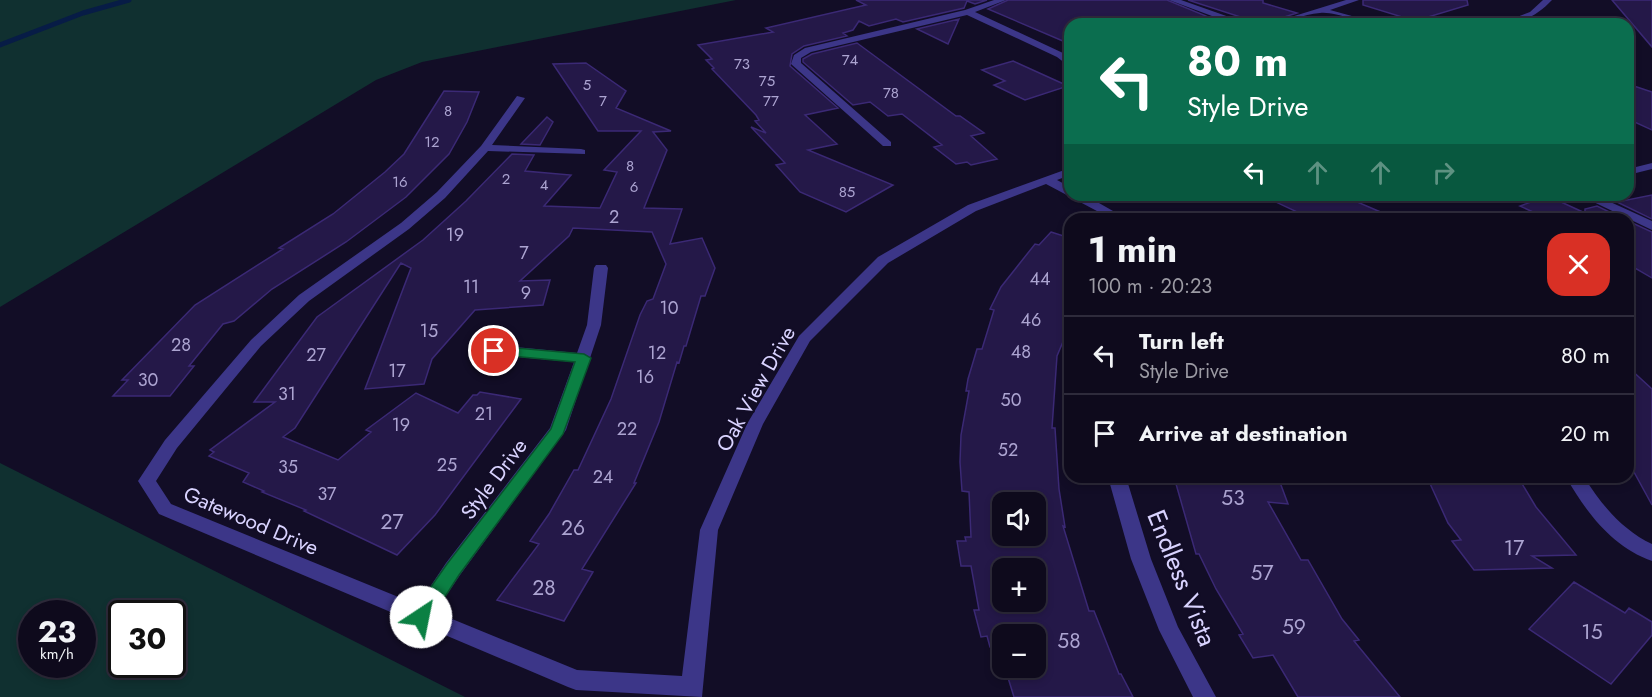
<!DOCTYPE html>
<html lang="en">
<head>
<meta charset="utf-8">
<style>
  body { margin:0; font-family:Jost,sans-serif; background:#171325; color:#f1f3f6; height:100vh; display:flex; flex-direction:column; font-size:22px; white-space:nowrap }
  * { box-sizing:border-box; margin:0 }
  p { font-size:20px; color:#9b9aa3 }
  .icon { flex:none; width:33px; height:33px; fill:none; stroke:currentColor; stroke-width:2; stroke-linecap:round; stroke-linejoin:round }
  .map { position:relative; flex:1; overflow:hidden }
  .sheet { position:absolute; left:1064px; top:213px; width:570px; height:270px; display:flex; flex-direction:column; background:#0e0a1c; border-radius:18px; box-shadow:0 3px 9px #0003,0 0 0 2px #2e2b3b }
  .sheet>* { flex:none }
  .banner { position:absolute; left:1064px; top:18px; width:570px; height:183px; border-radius:18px; box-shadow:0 3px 9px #0003,0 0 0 2px #2e2b3b; background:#0b6e4f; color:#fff; overflow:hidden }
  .tools { position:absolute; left:992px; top:492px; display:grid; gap:12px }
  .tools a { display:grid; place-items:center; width:54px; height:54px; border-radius:12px; background:#0e0a1c; box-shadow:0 3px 9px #0003,0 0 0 2px #2e2b3b; font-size:30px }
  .speed { position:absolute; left:18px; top:600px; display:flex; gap:12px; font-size:30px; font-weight:700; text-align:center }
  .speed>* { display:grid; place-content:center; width:78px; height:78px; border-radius:50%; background:#0e0a1c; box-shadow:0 3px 9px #0003,0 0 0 2px #2e2b3b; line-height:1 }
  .speed small { font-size:15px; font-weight:400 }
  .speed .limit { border:3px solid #111; border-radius:9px; background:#fff; color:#111 }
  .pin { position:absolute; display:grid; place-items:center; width:51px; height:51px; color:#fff; margin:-26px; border:3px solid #fff; border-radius:50%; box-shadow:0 2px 6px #0007 }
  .me { position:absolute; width:66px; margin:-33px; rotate:34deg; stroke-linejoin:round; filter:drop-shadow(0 0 4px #0008) }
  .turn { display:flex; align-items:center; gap:21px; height:126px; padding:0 24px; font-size:27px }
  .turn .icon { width:78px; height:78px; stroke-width:2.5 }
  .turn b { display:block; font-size:42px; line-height:51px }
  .lanes { display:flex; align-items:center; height:57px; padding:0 24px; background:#0003; justify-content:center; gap:30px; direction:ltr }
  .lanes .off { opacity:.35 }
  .round { display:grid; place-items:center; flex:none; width:63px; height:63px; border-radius:18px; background:#171325 }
  .overview { display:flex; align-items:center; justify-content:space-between; height:102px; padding:0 24px }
  h1 { font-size:36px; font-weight:700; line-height:45px }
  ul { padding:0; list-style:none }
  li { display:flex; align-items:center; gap:18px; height:78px; padding:0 24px; border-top:2px solid #2e2b3b }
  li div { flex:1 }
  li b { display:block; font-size:22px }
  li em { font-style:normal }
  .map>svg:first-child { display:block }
</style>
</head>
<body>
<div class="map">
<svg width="1652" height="697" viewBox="0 0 1652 697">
  <rect width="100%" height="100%" fill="#120d26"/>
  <path fill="#103030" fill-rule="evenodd" d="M0,0H736L422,62L376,80L0,307Z
    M0,463L465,697H0ZM32,614H82V664H32ZM122,614H172V664H122Z"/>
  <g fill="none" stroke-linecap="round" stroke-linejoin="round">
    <path stroke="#071c46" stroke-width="5" d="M0,45L83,13L129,0"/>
  </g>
  <path fill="#241848" stroke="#3b2975" stroke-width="1.5" fill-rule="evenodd" d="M856,0H987L975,4L967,1L964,8L903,22L896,19L869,26L859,21L853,30L843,33L847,36L804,46L792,54L790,66L838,108L805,115L837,144L808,150L893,185L846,212L800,192L776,165L785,163L751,127L766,133L755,121L759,120L756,115L712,69L714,68L706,60L712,59L698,45L773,32L766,28L866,5Z
    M1008,0H1167L1216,20L1202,24H1070V44L988,9Z
    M1188,0H1263V3L1297,13L1262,24Z
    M1363,0H1467L1468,5L1415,21L1363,5Z
    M1612,0H1652V47Z
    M959,19L948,44L917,29Z
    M857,43L956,116H960L984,133L971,136L997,159L971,165L967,162L956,164L934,147L942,145L902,114L888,116L870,102L853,105L803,62V59L812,54Z
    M1013,61L1068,86L1025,100L994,85L1005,81L982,70Z
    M586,63L626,91L616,108L671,131L653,132L667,150L644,208L682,209L670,244L702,238L715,268L705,296H701L686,346H684L679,363L677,362L659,422L634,483H636L582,569L593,572L564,621L497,600L539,544L530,541L549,514L574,470H578L611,399L640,315L647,301L653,299L666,264L652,232L573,228L569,236L520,281L550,280L543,305L475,310L432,359L424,384L365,389L411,268L401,263L295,428L283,437L338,460L371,432L366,430L416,393L458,413L473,395H477L480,392L521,399L435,515L397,555L304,511L306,510L262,492L264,491L243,482L249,473L209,456L214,452L210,450L275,402H254L317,317L423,240L466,201L512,154L534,155L525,171L571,175L544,206L600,208L617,172L604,170L641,131H598L553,64Z
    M1628,84L1652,92V130L1628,119Z
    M444,91L479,92L467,122L449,154L406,197L346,242L272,289L234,321L223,324L189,366H194L170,396H113L128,380H122L195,305L283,249L279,248L333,214L385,172L404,154Z
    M547,117L553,122L540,145L521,144Z
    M1261,195H1341L1397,219H1312Z
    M1652,195V219L1617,202Z
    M1548,196L1585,213V209L1597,206L1624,219H1548L1520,206Z
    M1628,221L1652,232V278L1628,264Z
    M1051,232L1070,238V325L1057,356L1052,428H1055L1059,489L1065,527L1063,526L1089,611H1094L1119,674H1121L1133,697H1014L1005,668H1035V634H1002V657L999,646L990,647L987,636L981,637L974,610H979L971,566H961L957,541H966L965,537H971L969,492L962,491L960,462L961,435L969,391H966L968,379L977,349H982L994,310L990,309L1001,287L1035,244L1039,245ZM1002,502H1035V536H1002ZM1002,568H1035V602H1002Z
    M1628,367L1652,389V505L1628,461Z
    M1174,477H1278L1288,504L1268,502L1301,560H1308L1342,619L1359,640L1354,641L1400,697H1298L1273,655L1253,658L1239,635L1243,634L1216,589L1199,554H1196Z
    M1427,477H1518L1536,507L1576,555L1532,556L1552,568L1474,570L1452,541L1461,540L1448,523Z
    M1574,582L1625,613L1629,608L1652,622V635L1611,684L1529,629Z"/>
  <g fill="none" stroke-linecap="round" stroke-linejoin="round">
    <path fill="#3c3688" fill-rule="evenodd" d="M994,0H1006L975,12L1063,53L1070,59V67L1057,57L967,15L811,52L801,58V63L891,142V146H883L791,64L794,55L805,48L965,10Z
      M1169,0H1181L1232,18L1260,24L1228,22Z
      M1346,0H1359L1330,10L1381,24C1361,24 1335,11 1320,13C1302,14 1286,24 1268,24Z
      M1543,0H1552C1537,16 1521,24 1499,24L1530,12Z
      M517,96L525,98L492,145L581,149L585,150V154L488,151L445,198L409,229L309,301L261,346L177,448L156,481L171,504L418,605L446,563L550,428L574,362L494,355L486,350L494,345L577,353L587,325L594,268L596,265H606L608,268L601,325L566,430L460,575L435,612L577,670L682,676L700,530L747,424L799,336L878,257L968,205L1070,168V175L1057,180L1070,187V195H1085L1127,219H1112L1046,184L976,211L888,263L810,341L763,424L718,530L702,697L576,690L568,687L159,514L138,481L165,440L251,340L299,295L401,223L437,192L481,146Z
      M1652,163V169L1628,175V169Z
      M1579,195H1595L1652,221V230Z
      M1227,212L1260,215L1266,219H1213Z
      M1108,477H1126L1151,559L1178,627L1216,697H1193L1159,630L1131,559Z
      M1566,477H1584C1601,504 1622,530 1652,544V561C1612,547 1586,512 1566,477Z"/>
  </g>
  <path fill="#0b8043" stroke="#07532c" stroke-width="1.5" d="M494,346L584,354L591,358L563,434L459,575L428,623L421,625L414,623L412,617L414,611L447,564L551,429L575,362L490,354L488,351L490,347Z"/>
  <g text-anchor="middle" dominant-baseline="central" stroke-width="4.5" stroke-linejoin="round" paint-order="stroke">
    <g font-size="15" fill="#aca4d1">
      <text x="850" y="60">74</text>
      <text x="742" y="64">73</text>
      <text x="767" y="81">75</text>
      <text x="587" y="85">5</text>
      <text x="891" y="93">78</text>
      <text x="603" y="101">7</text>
      <text x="771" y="101">77</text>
      <text x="448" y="111">8</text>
      <text x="432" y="142">12</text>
      <text x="630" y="166">8</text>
      <text x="506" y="179">2</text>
      <text x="400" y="182">16</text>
      <text x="544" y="185">4</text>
      <text x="634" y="187">6</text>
      <text x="847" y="192">85</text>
    </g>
    <g font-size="18" fill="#aca4d1">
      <text x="614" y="217">2</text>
      <text x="455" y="235">19</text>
      <text x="524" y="253">7</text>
      <text x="1040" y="279">44</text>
      <text x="471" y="287">11</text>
      <text x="526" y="293">9</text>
      <text x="669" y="308">10</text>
      <text x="1031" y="320">46</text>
      <text x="429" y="331">15</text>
      <text x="181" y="345">28</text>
      <text x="1021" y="352">48</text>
      <text x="657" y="353">12</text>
      <text x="316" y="355">27</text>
      <text x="397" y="371">17</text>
      <text x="645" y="377">16</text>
      <text x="148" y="380">30</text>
      <text x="287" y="394">31</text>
      <text x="1011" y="400">50</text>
      <text x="484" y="414">21</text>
      <text x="401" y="425">19</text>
      <text x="627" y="429">22</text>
      <text x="1008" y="450">52</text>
      <text x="447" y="465">25</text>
      <text x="288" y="467">35</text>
      <text x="603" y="477">24</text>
      <text x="327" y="494">37</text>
    </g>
    <g font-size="21" fill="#d9d3ff" stroke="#120d26">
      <text transform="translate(756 389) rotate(-61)">Oak View Drive</text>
      <text transform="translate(494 479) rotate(-53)">Style Drive</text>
      <text transform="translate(251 521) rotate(23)">Gatewood Drive</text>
    </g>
    <g font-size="21" fill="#aca4d1">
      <text x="1233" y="498">53</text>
      <text x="392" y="522">27</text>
      <text x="573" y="528">26</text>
      <text x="1514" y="548">17</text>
      <text x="1262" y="573">57</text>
      <text x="544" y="588">28</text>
      <text x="1294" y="627">59</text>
      <text x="1592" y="632">15</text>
      <text x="1069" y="641">58</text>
    </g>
    <g font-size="26" fill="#d9d3ff" stroke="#120d26">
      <text transform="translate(1182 578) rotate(68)">Endless Vista</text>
    </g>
  </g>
</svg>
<div class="tools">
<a><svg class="icon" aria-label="sound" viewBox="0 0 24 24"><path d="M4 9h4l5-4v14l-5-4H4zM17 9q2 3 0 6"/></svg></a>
<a>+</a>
<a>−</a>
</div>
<div class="speed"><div>23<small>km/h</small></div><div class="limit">30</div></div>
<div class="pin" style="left:494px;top:351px;background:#d93025"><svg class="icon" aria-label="arrive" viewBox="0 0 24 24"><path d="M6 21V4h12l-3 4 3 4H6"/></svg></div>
<svg class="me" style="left:421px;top:617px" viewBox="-20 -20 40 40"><circle r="19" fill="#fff"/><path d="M0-13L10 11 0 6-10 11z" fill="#0b8043"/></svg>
<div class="banner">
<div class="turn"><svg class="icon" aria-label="left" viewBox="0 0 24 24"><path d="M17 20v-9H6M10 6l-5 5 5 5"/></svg><div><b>80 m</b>Style Drive</div></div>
<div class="lanes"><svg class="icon" aria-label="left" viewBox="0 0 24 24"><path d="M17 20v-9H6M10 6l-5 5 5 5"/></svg><svg class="icon off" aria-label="ahead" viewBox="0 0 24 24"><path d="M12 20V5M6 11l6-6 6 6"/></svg><svg class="icon off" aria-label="ahead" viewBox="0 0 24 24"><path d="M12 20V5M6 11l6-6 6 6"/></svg><svg class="icon off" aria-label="right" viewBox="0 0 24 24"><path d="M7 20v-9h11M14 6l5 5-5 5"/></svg></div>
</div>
<section class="sheet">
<div class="overview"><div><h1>1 min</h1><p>100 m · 20:23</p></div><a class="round" style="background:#d93025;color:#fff"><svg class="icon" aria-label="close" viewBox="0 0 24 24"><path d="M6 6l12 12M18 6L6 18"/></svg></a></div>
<ul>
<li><svg class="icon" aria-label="left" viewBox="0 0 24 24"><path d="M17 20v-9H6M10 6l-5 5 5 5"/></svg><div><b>Turn left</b><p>Style Drive</p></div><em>80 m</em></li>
<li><svg class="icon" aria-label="arrive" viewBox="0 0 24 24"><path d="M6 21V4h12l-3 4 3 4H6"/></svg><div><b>Arrive at destination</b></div><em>20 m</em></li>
</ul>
</section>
</div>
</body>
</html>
